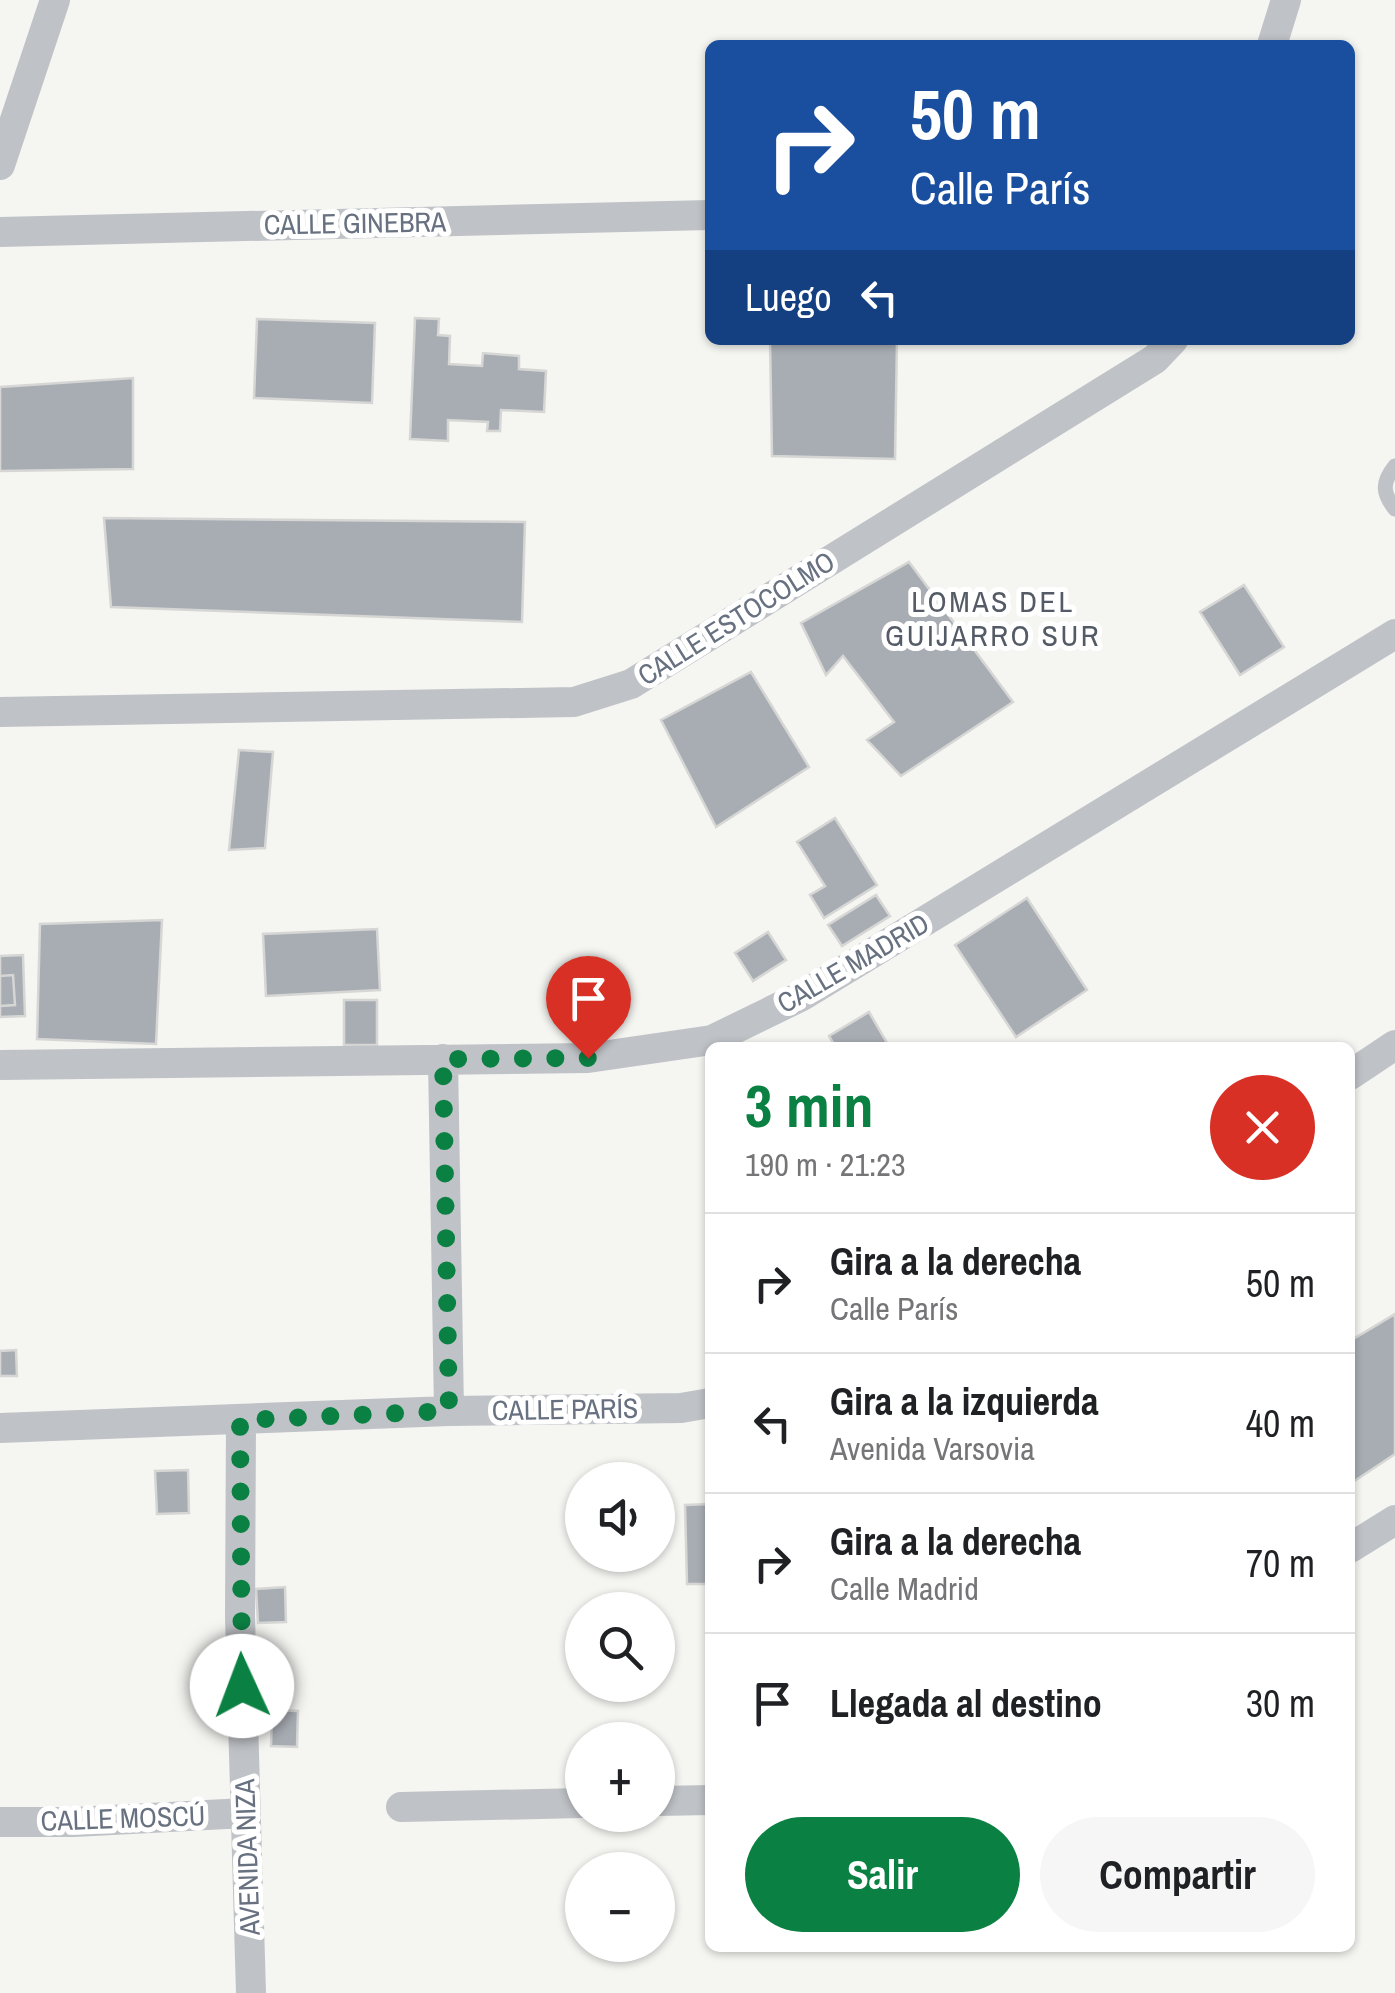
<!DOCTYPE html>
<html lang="es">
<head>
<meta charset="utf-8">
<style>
  body { margin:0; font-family:"Archivo Narrow",sans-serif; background:#f6f6f6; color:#202124; height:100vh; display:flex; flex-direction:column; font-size:38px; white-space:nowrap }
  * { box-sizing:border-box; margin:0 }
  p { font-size:32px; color:#757577 }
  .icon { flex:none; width:55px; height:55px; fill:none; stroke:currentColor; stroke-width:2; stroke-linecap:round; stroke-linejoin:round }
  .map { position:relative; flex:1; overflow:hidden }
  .drawer { position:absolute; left:705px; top:1042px; width:650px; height:910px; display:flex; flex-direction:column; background:#fff; border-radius:15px; box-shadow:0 2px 8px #0004 }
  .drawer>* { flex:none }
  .hud { position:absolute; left:705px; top:40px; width:650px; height:305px; border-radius:15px; box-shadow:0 2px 8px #0004; background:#1a4fa0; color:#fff; overflow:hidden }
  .tools { position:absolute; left:565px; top:1462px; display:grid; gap:20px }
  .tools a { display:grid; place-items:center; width:110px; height:110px; border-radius:50%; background:#fff; box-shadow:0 2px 8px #0004; font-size:50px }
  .pin { position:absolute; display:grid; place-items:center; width:85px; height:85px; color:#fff; margin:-102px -42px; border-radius:50% 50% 50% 0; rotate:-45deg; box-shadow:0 0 10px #0007 }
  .pin .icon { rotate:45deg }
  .me { position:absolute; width:110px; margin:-55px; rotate:358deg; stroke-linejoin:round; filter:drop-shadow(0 0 8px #0008) }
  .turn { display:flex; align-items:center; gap:35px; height:210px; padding:0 40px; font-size:45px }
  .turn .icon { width:130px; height:130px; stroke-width:2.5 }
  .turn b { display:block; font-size:70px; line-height:85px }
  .then { display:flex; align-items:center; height:95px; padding:0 40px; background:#0003; gap:20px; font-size:38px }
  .round { display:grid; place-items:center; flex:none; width:105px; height:105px; border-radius:52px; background:#f6f6f6 }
  .head { display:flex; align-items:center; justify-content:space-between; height:170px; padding:0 40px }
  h1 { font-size:60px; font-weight:800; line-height:75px; color:#0b8043 }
  .primary-button { display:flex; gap:20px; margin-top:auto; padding:20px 40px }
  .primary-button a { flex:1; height:115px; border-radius:60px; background:#0b8043; color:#fff; font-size:40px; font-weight:800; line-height:115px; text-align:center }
  .primary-button a+a { background:#f6f6f6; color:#202124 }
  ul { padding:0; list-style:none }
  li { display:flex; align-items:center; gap:30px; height:140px; padding:0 40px; border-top:2px solid #e0e0e0 }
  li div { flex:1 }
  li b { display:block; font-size:38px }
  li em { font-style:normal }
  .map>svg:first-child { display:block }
</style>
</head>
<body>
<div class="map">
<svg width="1395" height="1993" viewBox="0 0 1395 1993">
  <rect width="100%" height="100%" fill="#f5f5f2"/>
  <path fill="#a8adb4" stroke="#d6d7d5" stroke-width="2.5" d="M415,318L439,319L438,335L450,336L449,364L482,366L483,353L519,356V369L546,371L544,412L501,410L500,431H487L488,422L448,420V441L410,439Z
    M257,319L375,323L372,403L254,398Z
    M770,340H897L895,459L772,456Z
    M133,378V469L0,471V387Z
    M104,518L525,522L522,622L111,607Z
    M909,562L1013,702L901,776L867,740L894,722L843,656L826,675L801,623Z
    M1244,585L1284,647L1240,675L1200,612Z
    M751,672L809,767L716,827L661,720Z
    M239,750L273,752L265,848L229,850Z
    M835,818L877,885L824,918L810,895L825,886L797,842Z
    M876,895L890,916L842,946L828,925Z
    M1027,898L1087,990L1016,1037L955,945Z
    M162,920L156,1044L37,1039L40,924Z
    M377,929L380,990L266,996L263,934Z
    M768,932L786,960L753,981L735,953Z
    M23,955L25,1016L0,1017V956Z
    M13,975L15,1005L0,1006V976Z
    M344,1000H377V1045H344Z
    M869,1012L890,1048H836L829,1036Z
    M1395,1314V1454L1350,1484V1341Z
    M16,1350L17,1376H0V1351Z
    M188,1470L189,1513L157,1514L155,1471Z
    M710,1504V1584H687L685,1505Z
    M285,1587L286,1622L258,1623L256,1589Z
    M272,1710L298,1711L297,1747L271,1746Z"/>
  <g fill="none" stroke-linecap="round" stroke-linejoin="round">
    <path stroke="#bfc2c6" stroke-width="15" d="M1395,466C1382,482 1382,493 1395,509"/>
    <path stroke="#bfc2c6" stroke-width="30" d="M1272,45L1286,0
      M0,165L55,0
      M0,232L710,215
      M0,712L574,702L631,684L1155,359L1173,340
      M443,1059L449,1411
      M0,1065L588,1058L712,1040L802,996L1395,634
      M1350,1075L1395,1045
      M241,1421L240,1617L251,1993
      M0,1428L449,1411L681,1408L710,1403
      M1350,1548L1395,1520
      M658,1801L710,1800
      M401,1807L582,1803
      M0,1822H74L245,1813"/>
  </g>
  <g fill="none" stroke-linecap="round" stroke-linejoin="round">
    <path stroke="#0b8043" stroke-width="18" stroke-dasharray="0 32.4" d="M242,1686L240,1420L449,1411L443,1059L588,1058"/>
  </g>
  <g text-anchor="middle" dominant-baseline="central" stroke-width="10" stroke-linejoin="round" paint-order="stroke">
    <g font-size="28" fill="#687180" stroke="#fff">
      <text transform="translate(355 223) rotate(-1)">CALLE GINEBRA</text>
      <text transform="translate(736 618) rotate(-32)">CALLE ESTOCOLMO</text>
      <text transform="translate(853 963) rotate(-30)">CALLE MADRID</text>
      <text transform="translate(565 1409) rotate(-1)">CALLE PARÍS</text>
      <text transform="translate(123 1818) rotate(-2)">CALLE MOSCÚ</text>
      <text transform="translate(247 1857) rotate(-92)">AVENIDA NIZA</text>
    </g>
    <g font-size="30" letter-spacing="2.5" fill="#555b66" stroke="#fff">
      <text x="993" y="601">LOMAS DEL<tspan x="993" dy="34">GUIJARRO SUR</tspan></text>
    </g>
  </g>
</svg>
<div class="tools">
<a><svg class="icon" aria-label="sound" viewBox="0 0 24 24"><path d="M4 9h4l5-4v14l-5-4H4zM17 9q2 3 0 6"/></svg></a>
<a><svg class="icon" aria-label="search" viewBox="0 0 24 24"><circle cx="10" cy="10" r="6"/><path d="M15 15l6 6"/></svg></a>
<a>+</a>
<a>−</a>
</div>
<div class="pin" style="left:588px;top:1058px;background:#d93025"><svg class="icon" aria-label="arrive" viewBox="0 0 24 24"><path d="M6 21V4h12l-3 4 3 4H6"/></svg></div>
<svg class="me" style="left:242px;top:1686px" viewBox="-20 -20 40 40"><circle r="19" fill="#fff"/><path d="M0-13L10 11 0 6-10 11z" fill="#0b8043"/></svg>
<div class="hud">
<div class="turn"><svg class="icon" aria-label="right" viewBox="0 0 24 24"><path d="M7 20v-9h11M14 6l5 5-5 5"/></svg><div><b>50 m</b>Calle París</div></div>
<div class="then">Luego<svg class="icon" aria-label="left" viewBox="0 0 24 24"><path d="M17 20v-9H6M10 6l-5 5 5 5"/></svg></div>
</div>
<section class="drawer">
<div class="head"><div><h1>3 min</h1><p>190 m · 21:23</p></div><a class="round" style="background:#d93025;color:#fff"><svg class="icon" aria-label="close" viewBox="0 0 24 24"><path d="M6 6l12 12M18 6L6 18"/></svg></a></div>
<ul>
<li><svg class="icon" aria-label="right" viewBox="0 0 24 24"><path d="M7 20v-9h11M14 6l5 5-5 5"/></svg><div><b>Gira a la derecha</b><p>Calle París</p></div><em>50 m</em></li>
<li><svg class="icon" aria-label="left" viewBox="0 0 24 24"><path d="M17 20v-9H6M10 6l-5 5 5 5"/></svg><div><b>Gira a la izquierda</b><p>Avenida Varsovia</p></div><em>40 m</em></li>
<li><svg class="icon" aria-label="right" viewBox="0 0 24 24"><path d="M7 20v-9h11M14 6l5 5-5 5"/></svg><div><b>Gira a la derecha</b><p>Calle Madrid</p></div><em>70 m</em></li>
<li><svg class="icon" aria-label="arrive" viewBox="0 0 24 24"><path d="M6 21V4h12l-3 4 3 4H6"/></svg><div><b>Llegada al destino</b></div><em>30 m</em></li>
</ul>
<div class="primary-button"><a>Salir</a><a>Compartir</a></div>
</section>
</div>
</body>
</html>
